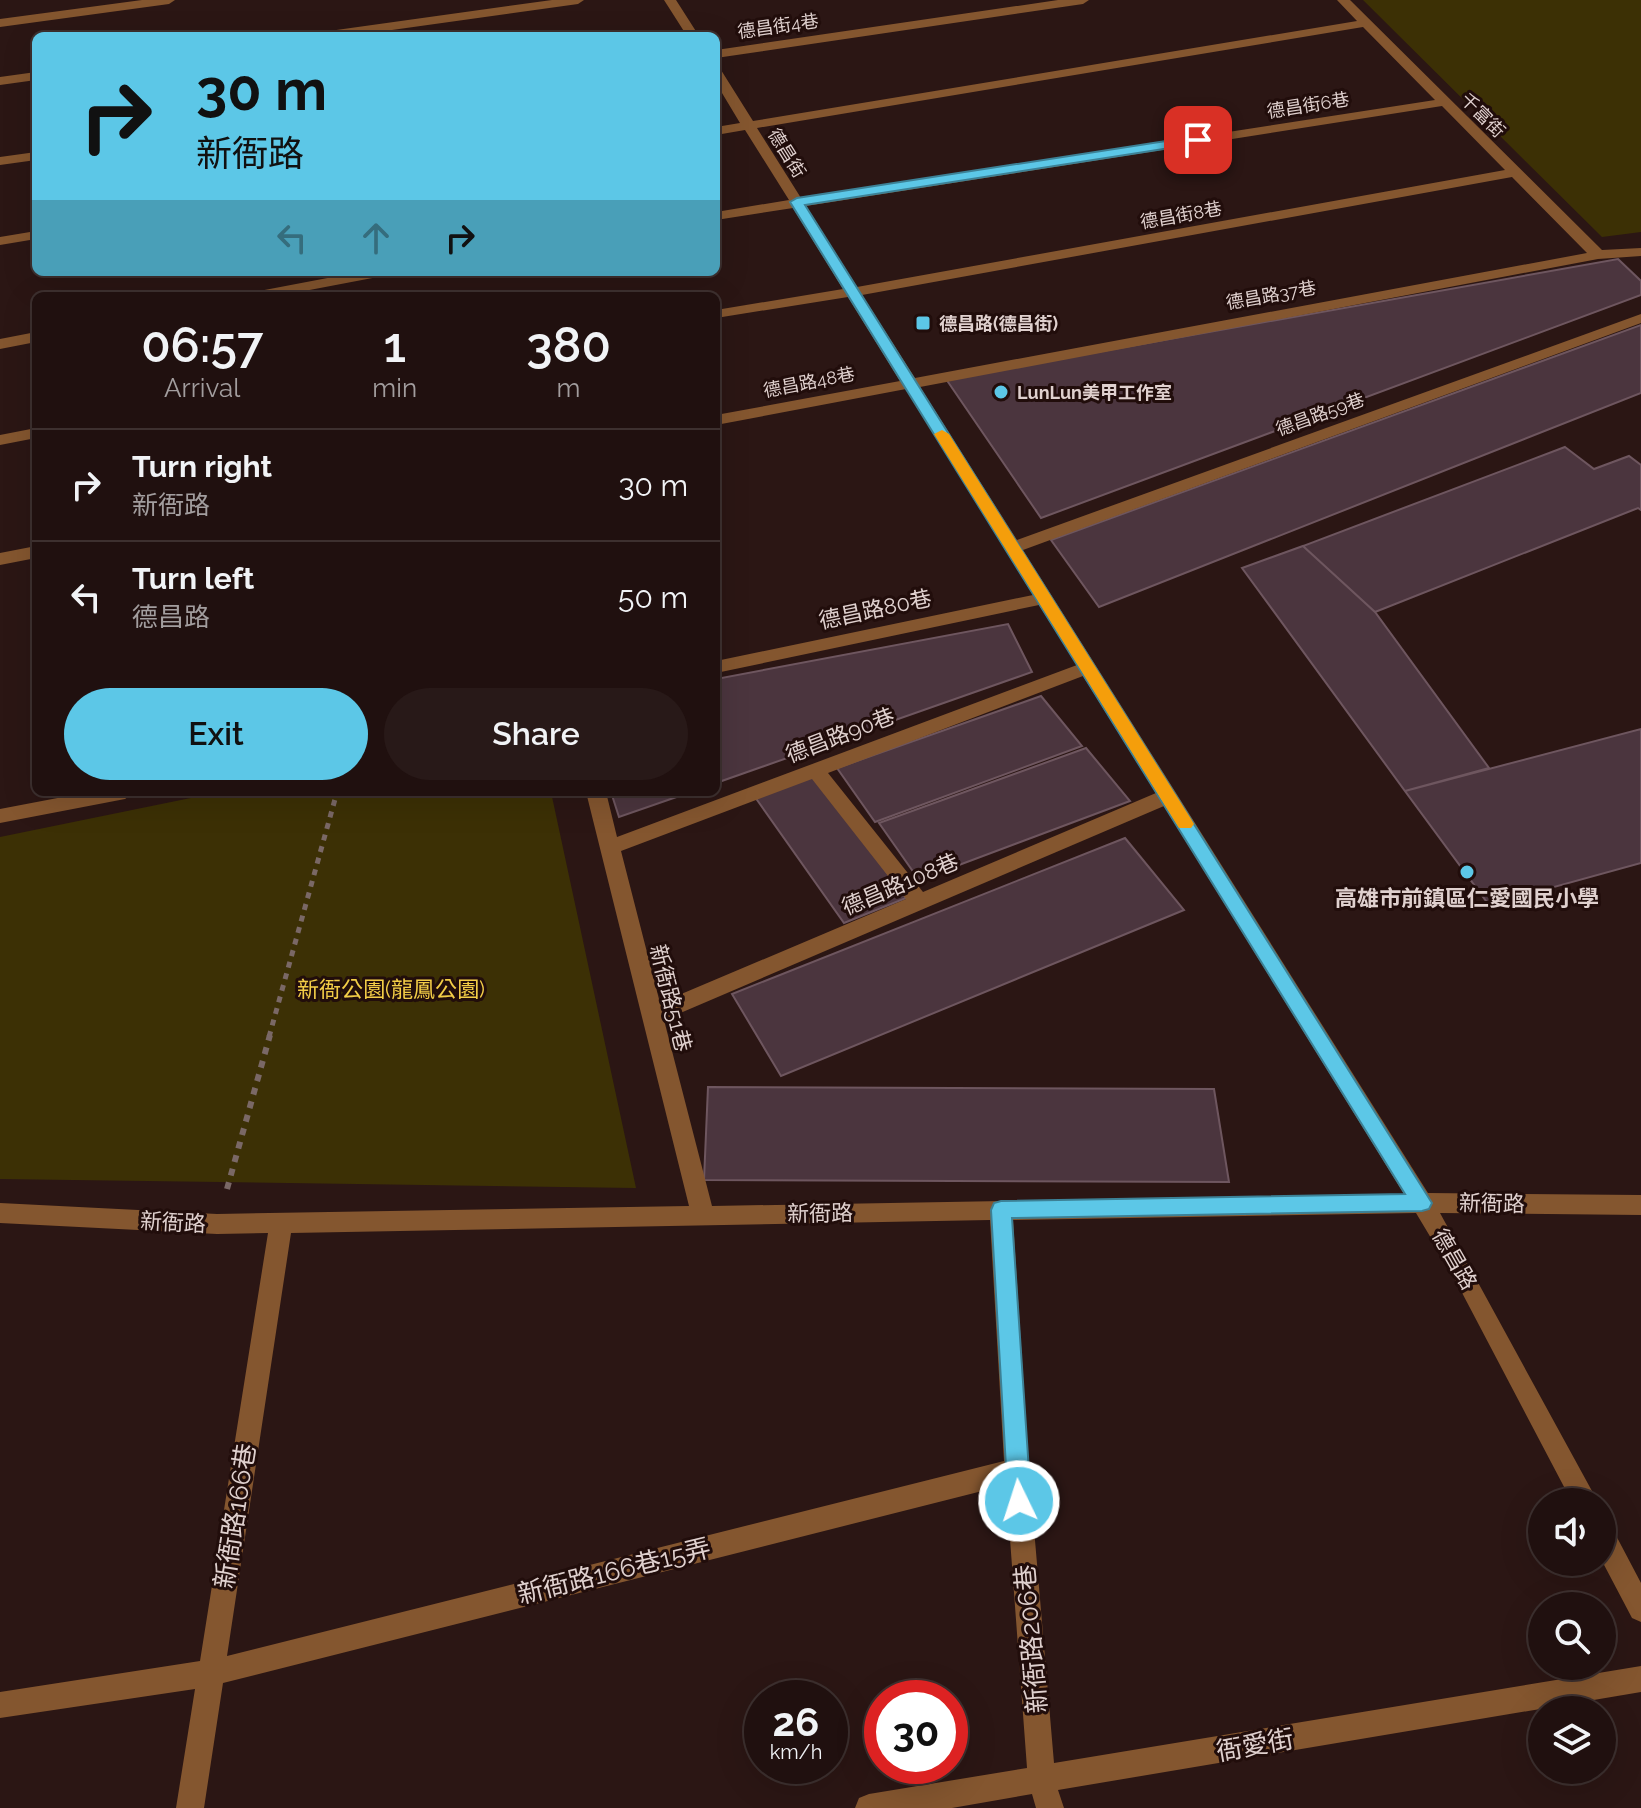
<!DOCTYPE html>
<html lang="en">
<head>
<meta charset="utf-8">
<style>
  body { margin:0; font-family:Raleway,"Noto Sans TC",sans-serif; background:#281918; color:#f1f3f6; height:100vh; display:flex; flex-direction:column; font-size:30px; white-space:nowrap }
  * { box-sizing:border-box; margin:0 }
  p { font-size:26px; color:#a29d9e }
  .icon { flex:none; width:44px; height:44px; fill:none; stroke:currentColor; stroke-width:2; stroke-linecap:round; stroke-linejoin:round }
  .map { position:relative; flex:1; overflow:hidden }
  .side { position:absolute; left:32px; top:292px; width:688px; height:504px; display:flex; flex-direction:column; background:#20100f; border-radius:12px; box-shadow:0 8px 32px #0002,0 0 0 2px #3d302f }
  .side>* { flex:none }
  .guide { position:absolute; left:32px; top:32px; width:688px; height:244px; border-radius:12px; box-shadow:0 8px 32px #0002,0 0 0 2px #3d302f; background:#5cc7e7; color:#111; overflow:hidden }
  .fabs { position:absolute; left:1528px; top:1488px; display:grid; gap:16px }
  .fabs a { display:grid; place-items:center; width:88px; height:88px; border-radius:50%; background:#20100f; box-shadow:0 8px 32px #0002,0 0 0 2px #3d302f; font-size:40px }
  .speed { position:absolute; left:744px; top:1680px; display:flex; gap:16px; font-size:40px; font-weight:700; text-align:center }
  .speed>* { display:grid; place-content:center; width:104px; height:104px; border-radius:50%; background:#20100f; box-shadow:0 8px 32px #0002,0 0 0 2px #3d302f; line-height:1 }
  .speed small { font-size:20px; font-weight:400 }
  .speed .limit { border:12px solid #d22; background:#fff; color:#111 }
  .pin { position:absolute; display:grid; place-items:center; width:68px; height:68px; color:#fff; margin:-34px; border-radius:16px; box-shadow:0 4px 12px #0006 }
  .me { position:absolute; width:88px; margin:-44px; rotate:356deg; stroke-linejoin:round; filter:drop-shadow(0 0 6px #0008) }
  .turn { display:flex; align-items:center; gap:28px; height:168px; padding:0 32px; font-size:36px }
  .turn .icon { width:104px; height:104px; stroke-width:2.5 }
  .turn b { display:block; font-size:56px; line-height:68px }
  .lanes { display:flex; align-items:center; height:76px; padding:0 32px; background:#0003; justify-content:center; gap:40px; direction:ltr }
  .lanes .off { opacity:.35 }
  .eta { display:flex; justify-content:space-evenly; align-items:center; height:136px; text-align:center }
  .eta b { font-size:48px; font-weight:600; line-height:56px }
  .cta { display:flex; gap:16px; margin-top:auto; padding:16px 32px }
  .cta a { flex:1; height:92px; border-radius:48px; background:#5cc7e7; color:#111; font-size:32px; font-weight:600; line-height:92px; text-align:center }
  .cta a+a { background:#281918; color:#f1f3f6 }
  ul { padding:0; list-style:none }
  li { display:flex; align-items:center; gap:24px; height:112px; padding:0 32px; border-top:2px solid #3d302f }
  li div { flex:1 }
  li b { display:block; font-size:30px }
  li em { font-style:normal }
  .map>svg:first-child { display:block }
</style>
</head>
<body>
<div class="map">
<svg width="1641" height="1808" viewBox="0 0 1641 1808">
  <rect width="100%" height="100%" fill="#2b1614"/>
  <path fill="#3c3005" d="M1363,0H1641V232L1602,237Z
    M220,792H551L636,1188L0,1179V837Z"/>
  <path fill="#4b353e" stroke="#6e565f" stroke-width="2" d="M1618,259L1641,281V295L1041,518L946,379Z
    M1641,325V393L1099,607L1051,540Z
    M1565,447L1594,469L1629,456L1641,465V510L1638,508L1375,612L1303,546Z
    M1303,546L1375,612L1489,768L1405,791L1242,568Z
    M1008,624L1032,672L716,783V679Z
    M1041,696L1082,746L875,822L837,768Z
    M1641,729V863L1489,905L1405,791Z
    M1086,748L1130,801L919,880L879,823Z
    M814,775L906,898L844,923L755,797Z
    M611,792H691L619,817Z
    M1125,838L1184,910L781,1076L732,994Z
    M708,1087L1214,1089L1229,1182L704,1180Z"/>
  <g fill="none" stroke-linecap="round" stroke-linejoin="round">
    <path stroke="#7a6866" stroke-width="5" stroke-dasharray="6 6" stroke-linecap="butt" d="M269,1037L337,792"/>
    <path stroke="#7a6866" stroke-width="6" stroke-dasharray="7 7" stroke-linecap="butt" d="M227,1189L270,1035"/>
    <path fill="#84562f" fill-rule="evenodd" d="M142,0H175L169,4L0,27V19Z
      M552,0H584L578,4L349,36H316L322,32Z
      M664,0H676L699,36H687Z
      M1058,0H1089L1083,4L716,58V50Z
      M1337,0H1350L1602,250L1641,248V256L1598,259L920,387L1017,540L1641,314V323L1023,550L1428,1193L1641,1195V1215L1440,1213L1598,1502H1572L1449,1268L1416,1213L1013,1220L1029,1470L1054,1763L1641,1666V1692L1058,1790L1064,1808H1036L1032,1794L952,1808H855L859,1798L869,1794L1027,1768L1006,1485L223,1683L204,1808H176L195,1689L0,1718V1692L200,1661L268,1233L217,1234L0,1223V1203L217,1214L689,1206L586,792H606L617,837L1077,665L1039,605L716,673V661L1033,595L906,389L716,425V415L900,381L848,297L716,318V310L843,289L793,208L716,220V212L789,200L745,130L716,135V127L740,123L716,83V69L721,70L753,121L1357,21ZM1363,27L1435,100L801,198L757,128ZM1442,106L1505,170L857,287L806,206ZM1512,177L1587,253L915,378L862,295ZM1083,676L1156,793L923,892L828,773ZM812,779L906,899L660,1003L621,851ZM1164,806L1404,1194L712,1206L664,1020ZM990,1220L1004,1461L227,1656L291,1233Z
      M36,72V80L0,85V77Z
      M36,152V160L0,165V157Z
      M36,231V239L0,245V237Z
      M359,272H390L383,276L278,296H247L254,292Z
      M36,332V342L0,349V339Z
      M36,428V438L0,445V435Z
      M36,546V558L0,565V553Z
      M89,792H135L125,799L0,823V809Z
      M1602,1523L1611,1526L1641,1583V1622L1632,1618L1602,1561Z"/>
  </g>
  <path fill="#5cc7e7" stroke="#3c8196" stroke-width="2" d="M1198,136L1204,140L1202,143L805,205L1432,1203L1429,1209L1422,1211L1012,1218L1031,1501L1027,1509L1019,1512L1011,1509L1008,1501L991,1210L994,1203L1001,1201L1405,1194L790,202L797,198Z"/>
  <path fill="#f59e0b" d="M942,430L949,434L1191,819L1194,824L1191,828H1179L934,434Z"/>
  <g fill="#5cc7e7" stroke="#210d0b" stroke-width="3">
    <rect x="915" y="315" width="16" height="16" rx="4"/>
    <circle cx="1001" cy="392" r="8"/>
    <circle cx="1467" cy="872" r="8"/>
  </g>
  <g text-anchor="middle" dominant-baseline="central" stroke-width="6" stroke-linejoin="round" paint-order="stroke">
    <g font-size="18" fill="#dfd0ce" stroke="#210d0b">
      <text transform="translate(778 26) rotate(-8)">德昌街4巷</text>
      <text transform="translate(1308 105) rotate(-9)">德昌街6巷</text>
      <text transform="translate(1483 115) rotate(45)">千富街</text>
      <text transform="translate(787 153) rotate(58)">德昌街</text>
      <text transform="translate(1181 215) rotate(-10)">德昌街8巷</text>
      <text transform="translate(1271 295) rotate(-10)">德昌路37巷</text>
      <text transform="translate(809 382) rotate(-11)">德昌路48巷</text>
      <text transform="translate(1320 414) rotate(-20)">德昌路59巷</text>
    </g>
    <g font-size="18" font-weight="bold" fill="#dfd0ce" stroke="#210d0b" text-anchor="start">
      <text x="939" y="323">德昌路(德昌街)</text>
      <text x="1017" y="392">LunLun美甲工作室</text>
    </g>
    <g font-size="22" fill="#dfd0ce" stroke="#210d0b">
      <text transform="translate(875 609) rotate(-12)">德昌路80巷</text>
      <text transform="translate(840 735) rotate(-21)">德昌路90巷</text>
      <text transform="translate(900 884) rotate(-23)">德昌路108巷</text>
      <text transform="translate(671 998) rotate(76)">新衙路51巷</text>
      <text transform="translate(1492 1203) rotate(1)">新衙路</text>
      <text transform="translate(820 1213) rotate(-1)">新衙路</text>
      <text transform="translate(173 1222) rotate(3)">新衙路</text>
      <text transform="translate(1455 1259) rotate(60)">德昌路</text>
    </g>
    <g font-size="22" font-weight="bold" fill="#dfd0ce" stroke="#210d0b">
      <text x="1467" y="898">高雄市前鎮區仁愛國民小學</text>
    </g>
    <g font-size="22" fill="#f3cd47" stroke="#210d0b">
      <text x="391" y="989">新衙公園(龍鳳公園)</text>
    </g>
    <g font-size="26" fill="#dfd0ce" stroke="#210d0b">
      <text transform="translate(235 1516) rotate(-81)">新衙路166巷</text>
      <text transform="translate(614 1571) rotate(-14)">新衙路166巷15弄</text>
      <text transform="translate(1031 1639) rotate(-95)">新衙路206巷</text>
      <text transform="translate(1255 1745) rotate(-10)">衙愛街</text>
    </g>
  </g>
</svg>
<div class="fabs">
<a><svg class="icon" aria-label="sound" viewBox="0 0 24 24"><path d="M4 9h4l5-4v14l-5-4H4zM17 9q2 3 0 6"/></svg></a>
<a><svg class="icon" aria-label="search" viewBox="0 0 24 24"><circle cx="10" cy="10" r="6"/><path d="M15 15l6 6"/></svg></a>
<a><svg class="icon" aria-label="layers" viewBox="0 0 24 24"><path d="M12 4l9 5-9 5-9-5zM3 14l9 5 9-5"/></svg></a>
</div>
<div class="speed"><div>26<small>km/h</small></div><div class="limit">30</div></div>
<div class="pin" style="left:1198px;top:140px;background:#d93025"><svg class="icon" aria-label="arrive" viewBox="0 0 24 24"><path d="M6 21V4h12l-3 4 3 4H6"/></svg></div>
<svg class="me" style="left:1019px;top:1501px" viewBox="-20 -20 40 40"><circle r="17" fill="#5cc7e7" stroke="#fff" stroke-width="3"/><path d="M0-11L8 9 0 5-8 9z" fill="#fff"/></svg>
<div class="guide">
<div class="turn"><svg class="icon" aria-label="right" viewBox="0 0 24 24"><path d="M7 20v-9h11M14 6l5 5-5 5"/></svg><div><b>30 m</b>新衙路</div></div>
<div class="lanes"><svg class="icon off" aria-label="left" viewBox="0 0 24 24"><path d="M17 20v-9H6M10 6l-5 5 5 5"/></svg><svg class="icon off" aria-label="ahead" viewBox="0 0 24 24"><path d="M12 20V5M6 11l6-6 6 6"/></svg><svg class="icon" aria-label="right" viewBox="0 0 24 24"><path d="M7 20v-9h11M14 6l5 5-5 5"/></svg></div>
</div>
<section class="side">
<div class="eta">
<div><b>06:57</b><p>Arrival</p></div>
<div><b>1</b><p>min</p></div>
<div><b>380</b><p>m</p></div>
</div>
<ul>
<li><svg class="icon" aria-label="right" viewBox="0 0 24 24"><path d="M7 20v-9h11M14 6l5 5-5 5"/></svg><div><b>Turn right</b><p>新衙路</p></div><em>30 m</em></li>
<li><svg class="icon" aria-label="left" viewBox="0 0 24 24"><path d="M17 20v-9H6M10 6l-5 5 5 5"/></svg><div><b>Turn left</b><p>德昌路</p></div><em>50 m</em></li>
</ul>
<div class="cta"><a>Exit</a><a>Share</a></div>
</section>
</div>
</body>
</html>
